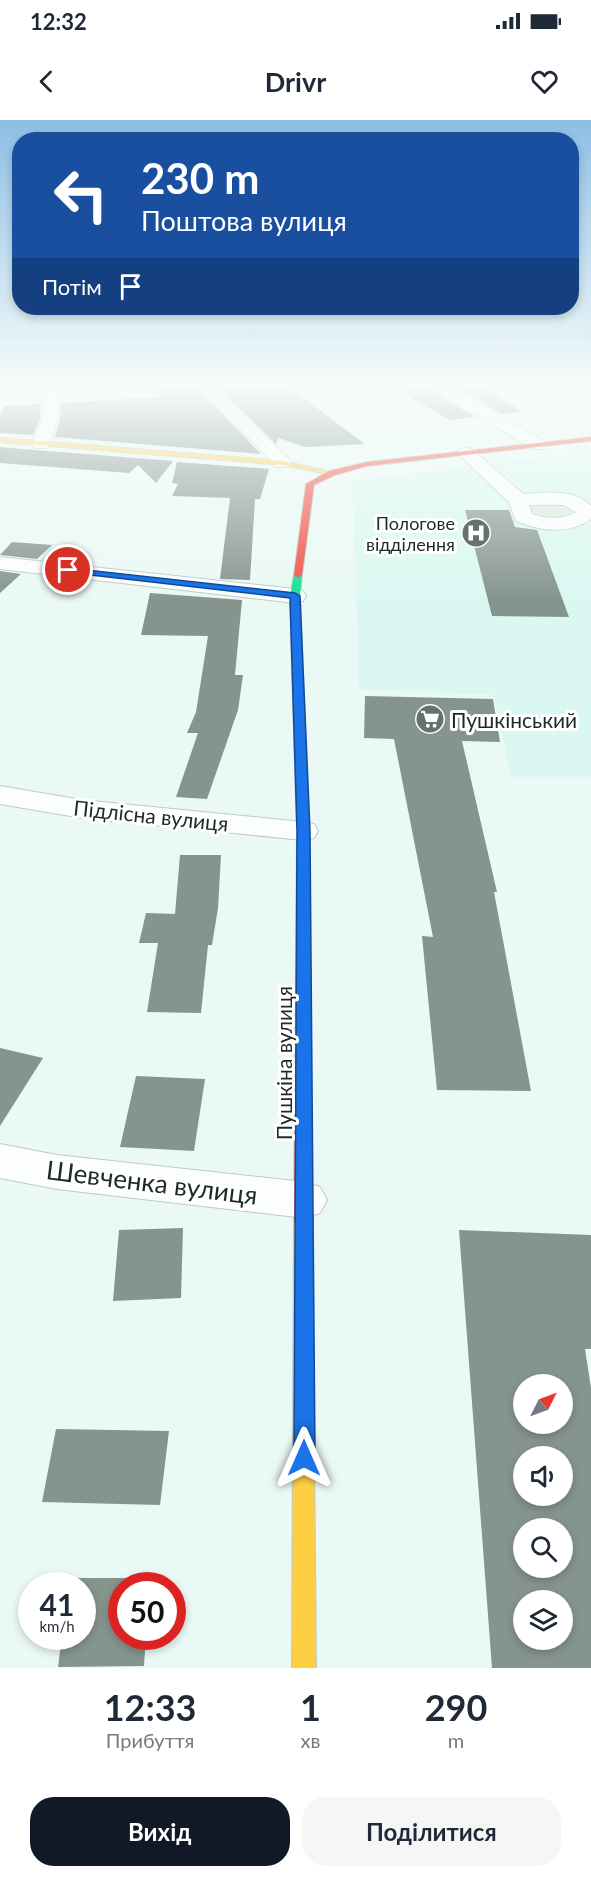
<!DOCTYPE html>
<html lang="uk">
<head>
<meta charset="utf-8">
<style>
  body { margin:0; font-family:Lato,sans-serif; background:#f6f6f7; color:#1f2937; height:100vh; display:flex; flex-direction:column; font-size:22px; white-space:nowrap }
  * { box-sizing:border-box; margin:0 }
  p { font-size:20px; color:#747a83 }
  .icon { flex:none; width:33px; height:33px; fill:none; stroke:currentColor; stroke-width:2; stroke-linecap:round; stroke-linejoin:round }
  .map { position:relative; height:1548px; overflow:hidden }
  .side { display:flex; flex-direction:column; background:#fff; flex:1 }
  .side>* { flex:none }
  .banner { position:absolute; left:12px; top:12px; width:567px; height:183px; border-radius:24px; box-shadow:0 3px 9px #0003; background:#1a4fa0; color:#fff; overflow:hidden }
  .needle { width:39px; rotate:48deg }
  .tools { position:absolute; left:513px; top:1254px; display:grid; gap:12px }
  .tools a { display:grid; place-items:center; width:60px; height:60px; border-radius:50%; background:#fff; box-shadow:0 3px 9px #0003; font-size:30px }
  .speed { position:absolute; left:18px; top:1452px; display:flex; gap:12px; font-size:30px; font-weight:700; text-align:center }
  .speed>* { display:grid; place-content:center; width:78px; height:78px; border-radius:50%; background:#fff; box-shadow:0 3px 9px #0003; line-height:1 }
  .speed small { font-size:15px; font-weight:400 }
  .speed .limit { border:9px solid #d22; background:#fff; color:#111 }
  .pin { position:absolute; display:grid; place-items:center; width:51px; height:51px; color:#fff; margin:-26px; border:3px solid #fff; border-radius:50%; box-shadow:0 2px 6px #0007 }
  .me { position:absolute; width:66px; margin:-33px; rotate:0deg; stroke-linejoin:round; filter:drop-shadow(0 0 4px #0008) }
  .turn { display:flex; align-items:center; gap:21px; height:126px; padding:0 30px; font-size:27px }
  .turn .icon { width:78px; height:78px; stroke-width:2.5 }
  .turn b { display:block; font-size:42px; line-height:51px }
  .then { display:flex; align-items:center; height:57px; padding:0 30px; background:#0003; gap:12px; font-size:22px }
  .eta { display:flex; justify-content:space-evenly; align-items:center; height:102px; text-align:center }
  .eta b { font-size:36px; font-weight:700; line-height:42px }
  .button { display:flex; gap:12px; margin-top:auto; padding:12px 30px }
  .button a { flex:1; height:69px; border-radius:24px; background:#111827; color:#fff; font-size:24px; font-weight:700; line-height:69px; text-align:center }
  .button a+a { background:#f6f6f7; color:#1f2937 }
  .status { display:flex; justify-content:space-between; align-items:center; height:42px; padding:0 30px; background:#fff; direction:ltr }
  .status svg { height:16px; fill:currentColor }
  header { display:flex; justify-content:space-between; align-items:center; height:78px; padding:0 30px; background:#fff; font-size:27px; font-weight:700 }
  .map>svg:first-child { display:block }
</style>
</head>
<body>
<div class="status"><b>12:32</b><svg viewBox="0 0 49 12"><path d="M0 12V9h3v3zM5 12V6h3v6zM10 12V3h3v9zM15 12V0h3v12zM26 1h20v11H26zM47 4h2v5h-2z"/></svg></div>
<header><svg class="icon" aria-label="back" viewBox="0 0 24 24"><path d="M15 5l-7 7 7 7"/></svg>Drivr<svg class="icon" aria-label="heart" viewBox="0 0 24 24"><path d="M12 20l-8-8c-3-5 5-10 8-4 3-6 11-1 8 4z"/></svg></header>
<div class="map">
<svg width="591" height="1548" viewBox="0 0 591 1548">
  <rect width="100%" height="100%" fill="#eaf9f5"/>
  <path fill="#daf8f1" d="M591,332V657H511L494,575L359,569L353,361Z"/>
  <path fill="#dceddb" d="M529,385H556L569,388L571,392C560,401 539,398 526,393Z"/>
  <path fill="#85948d" fill-rule="evenodd" d="M216,265H286L365,324L306,327L278,318L276,324Z
    M479,265L523,292L502,294L453,266Z
    M196,266L261,334L55,317L60,300L61,283L161,277L156,269Z
    M429,268L431,270L475,297L449,300L400,271Z
    M41,284L40,298L33,315L0,313V297L5,286Z
    M0,327L35,330L173,341L156,363L138,345L129,353L0,343Z
    M177,342L269,349L260,379H255L250,460L220,459L230,378L172,376L178,364L172,363Z
    M465,390H509L515,407L537,410L569,497L492,496Z
    M12,422L52,425L37,439L0,435Z
    M0,451L21,454L0,473Z
    M150,473L242,480L235,555H243L238,590L207,679L176,677L198,613H187L196,592L208,516L141,515Z
    M365,576L493,579L500,622L462,621L497,772H494L531,971L437,970L422,816L433,817L394,619L364,618Z
    M180,735H221L218,788L212,825H208L201,893L147,892L158,823H139L146,793L175,794Z
    M0,928L43,938L0,1006Z
    M136,956L205,959L194,1031L120,1027Z
    M183,1108L181,1178L113,1181L119,1110Z
    M459,1110L591,1115V1229H585L591,1268V1548H492ZM524,1264H562V1304H524ZM524,1336H562V1376H524ZM524,1408H562V1448H524ZM524,1480H562V1520H524Z
    M56,1309L169,1311L160,1385L42,1382Z
    M69,1458H151V1466H122V1516H146L144,1546L58,1547L62,1516H82V1466H68Z"/>
  <g fill="none" stroke-linecap="round" stroke-linejoin="round">
    <g stroke="#bdcbc7" stroke-width="2">
      <path id="street" d="M46,265H60L58,299L50,324L47,328H35L32,324L42,299Z
        M198,265H213L289,339L292,343L289,347H277Z
        M430,265H447L544,321L547,325L544,329H532L432,268Z
        M466,328L472,329L523,374C544,373 574,368 591,386V399C569,415 540,411 516,401L509,382L457,333L460,329ZM529,385H564L576,392C562,400 546,399 532,394Z
        M0,437L295,469L303,471L306,476L303,481L295,483L0,449Z
        M0,666L82,680L303,702L314,704L318,711L314,718L303,720L82,698L0,684Z
        M0,1024L57,1035L305,1062L320,1067L327,1080L320,1093L305,1098L57,1069L0,1058Z"/>
    </g>
    <g stroke="#bdcbc7" stroke-width="2">
      <path id="fast" d="M298,452L302,455L300,476L309,711L310,835L303,840L296,835L297,711L290,476L294,455Z"/>
    </g>
    <g stroke="#bdcbc7" stroke-width="2">
      <path id="slow" d="M0,318L283,341L336,353L332,355L283,345L0,322Z
        M303,1093L309,1096L312,1101L316,1548H292L294,1101L297,1096Z"/>
    </g>
    <g stroke="#bdcbc7" stroke-width="2">
      <path id="jam" d="M591,317V321L367,346L335,355L314,365L302,455L298,458L294,455L306,364L329,351L367,342Z
        M303,830L310,835L312,1101L309,1106L303,1109L297,1106L294,1101L296,835Z"/>
    </g>
    <use href="#street" fill="#fcfefe" fill-rule="evenodd"/>
    <use href="#fast" fill="#16e098" fill-rule="evenodd"/>
    <use href="#slow" fill="#ffcf43" fill-rule="evenodd"/>
    <use href="#jam" fill="#f24e42" fill-rule="evenodd"/>
  </g>
  <linearGradient id="sky" x2="0" y2="1"><stop stop-color="#8dbfe4"/><stop offset="0.55" stop-color="#f6fcfa"/><stop offset="1" stop-color="#f6fcfa" stop-opacity="0"/></linearGradient>
  <rect width="591" height="481" fill="url(#sky)"/>
  <path fill="#1a73e8" stroke="#114b97" stroke-width="1.5" d="M68,448L295,473L300,476L310,711L315,1338L312,1345L304,1348L297,1345L294,1338L297,711L290,478L65,452V449Z"/>
  <defs>
    <g id="hospital-disc" transform="scale(1.5)"><circle r="9.5" fill="#657270" stroke="#fff"/><path d="M-5-5h3v3.5h4V-5h3V5h-3V1.5h-4V5h-3Z" fill="#fff"/></g>
    <g id="supermarket-disc" transform="scale(1.5)"><circle r="9.5" fill="#657270" stroke="#fff"/><path d="M-6-5.5h2.5l.6 2H6L4.5 2H-2.5L-4.4-4H-6ZM-1.5 3.2a1.3 1.3 0 1 0 .1 0ZM3 3.2a1.3 1.3 0 1 0 .1 0Z" fill="#fff"/></g>
  </defs>
  <g fill-rule="evenodd">
    <use href="#hospital-disc" x="476" y="413"/>
    <use href="#supermarket-disc" x="430" y="599"/>
  </g>
  <g text-anchor="middle" dominant-baseline="central" stroke-width="6" stroke-linejoin="round" paint-order="stroke">
    <g font-size="18" fill="#1e2a28" stroke="#fff" text-anchor="end">
      <text x="455" y="403">Пологове<tspan x="455" dy="21">відділення</tspan></text>
    </g>
    <g font-size="21" fill="#1e2a28" stroke="#fff" text-anchor="start">
      <text x="451" y="599">Пушкінський</text>
    </g>
    <g font-size="21" fill="#1e2a28" stroke="#fff">
      <text transform="translate(151 695) rotate(6)">Підлісна вулиця</text>
      <text transform="translate(283 943) rotate(-90)">Пушкіна вулиця</text>
    </g>
    <g font-size="26" fill="#1e2a28" stroke="#fff">
      <text transform="translate(152 1062) rotate(7)">Шевченка вулиця</text>
    </g>
  </g>
</svg>
<div class="tools">
<a><svg class="needle" viewBox="-14 -14 28 28"><path d="M0-13l5 13h-10z" fill="#e53935"/><path d="M0 13l5-13h-10z" fill="#747a83"/></svg></a>
<a><svg class="icon" aria-label="sound" viewBox="0 0 24 24"><path d="M4 9h4l5-4v14l-5-4H4zM17 9q2 3 0 6"/></svg></a>
<a><svg class="icon" aria-label="search" viewBox="0 0 24 24"><circle cx="10" cy="10" r="6"/><path d="M15 15l6 6"/></svg></a>
<a><svg class="icon" aria-label="layers" viewBox="0 0 24 24"><path d="M12 4l9 5-9 5-9-5zM3 14l9 5 9-5"/></svg></a>
</div>
<div class="speed"><div>41<small>km/h</small></div><div class="limit">50</div></div>
<div class="pin" style="left:68px;top:450px;background:#d93025"><svg class="icon" aria-label="arrive" viewBox="0 0 24 24"><path d="M6 21V4h12l-3 4 3 4H6"/></svg></div>
<svg class="me" style="left:304px;top:1338px" viewBox="-20 -20 40 40"><path d="M0-17L14 15 0 8-14 15z" fill="#1a73e8" stroke="#fff" stroke-width="4"/></svg>
<div class="banner">
<div class="turn"><svg class="icon" aria-label="left" viewBox="0 0 24 24"><path d="M17 20v-9H6M10 6l-5 5 5 5"/></svg><div><b>230 m</b>Поштова вулиця</div></div>
<div class="then">Потім<svg class="icon" aria-label="arrive" viewBox="0 0 24 24"><path d="M6 21V4h12l-3 4 3 4H6"/></svg></div>
</div>
</div>
<section class="side">
<div class="eta">
<div><b>12:33</b><p>Прибуття</p></div>
<div><b>1</b><p>хв</p></div>
<div><b>290</b><p>m</p></div>
</div>
<div class="button"><a>Вихід</a><a>Поділитися</a></div>
</section>
</body>
</html>
